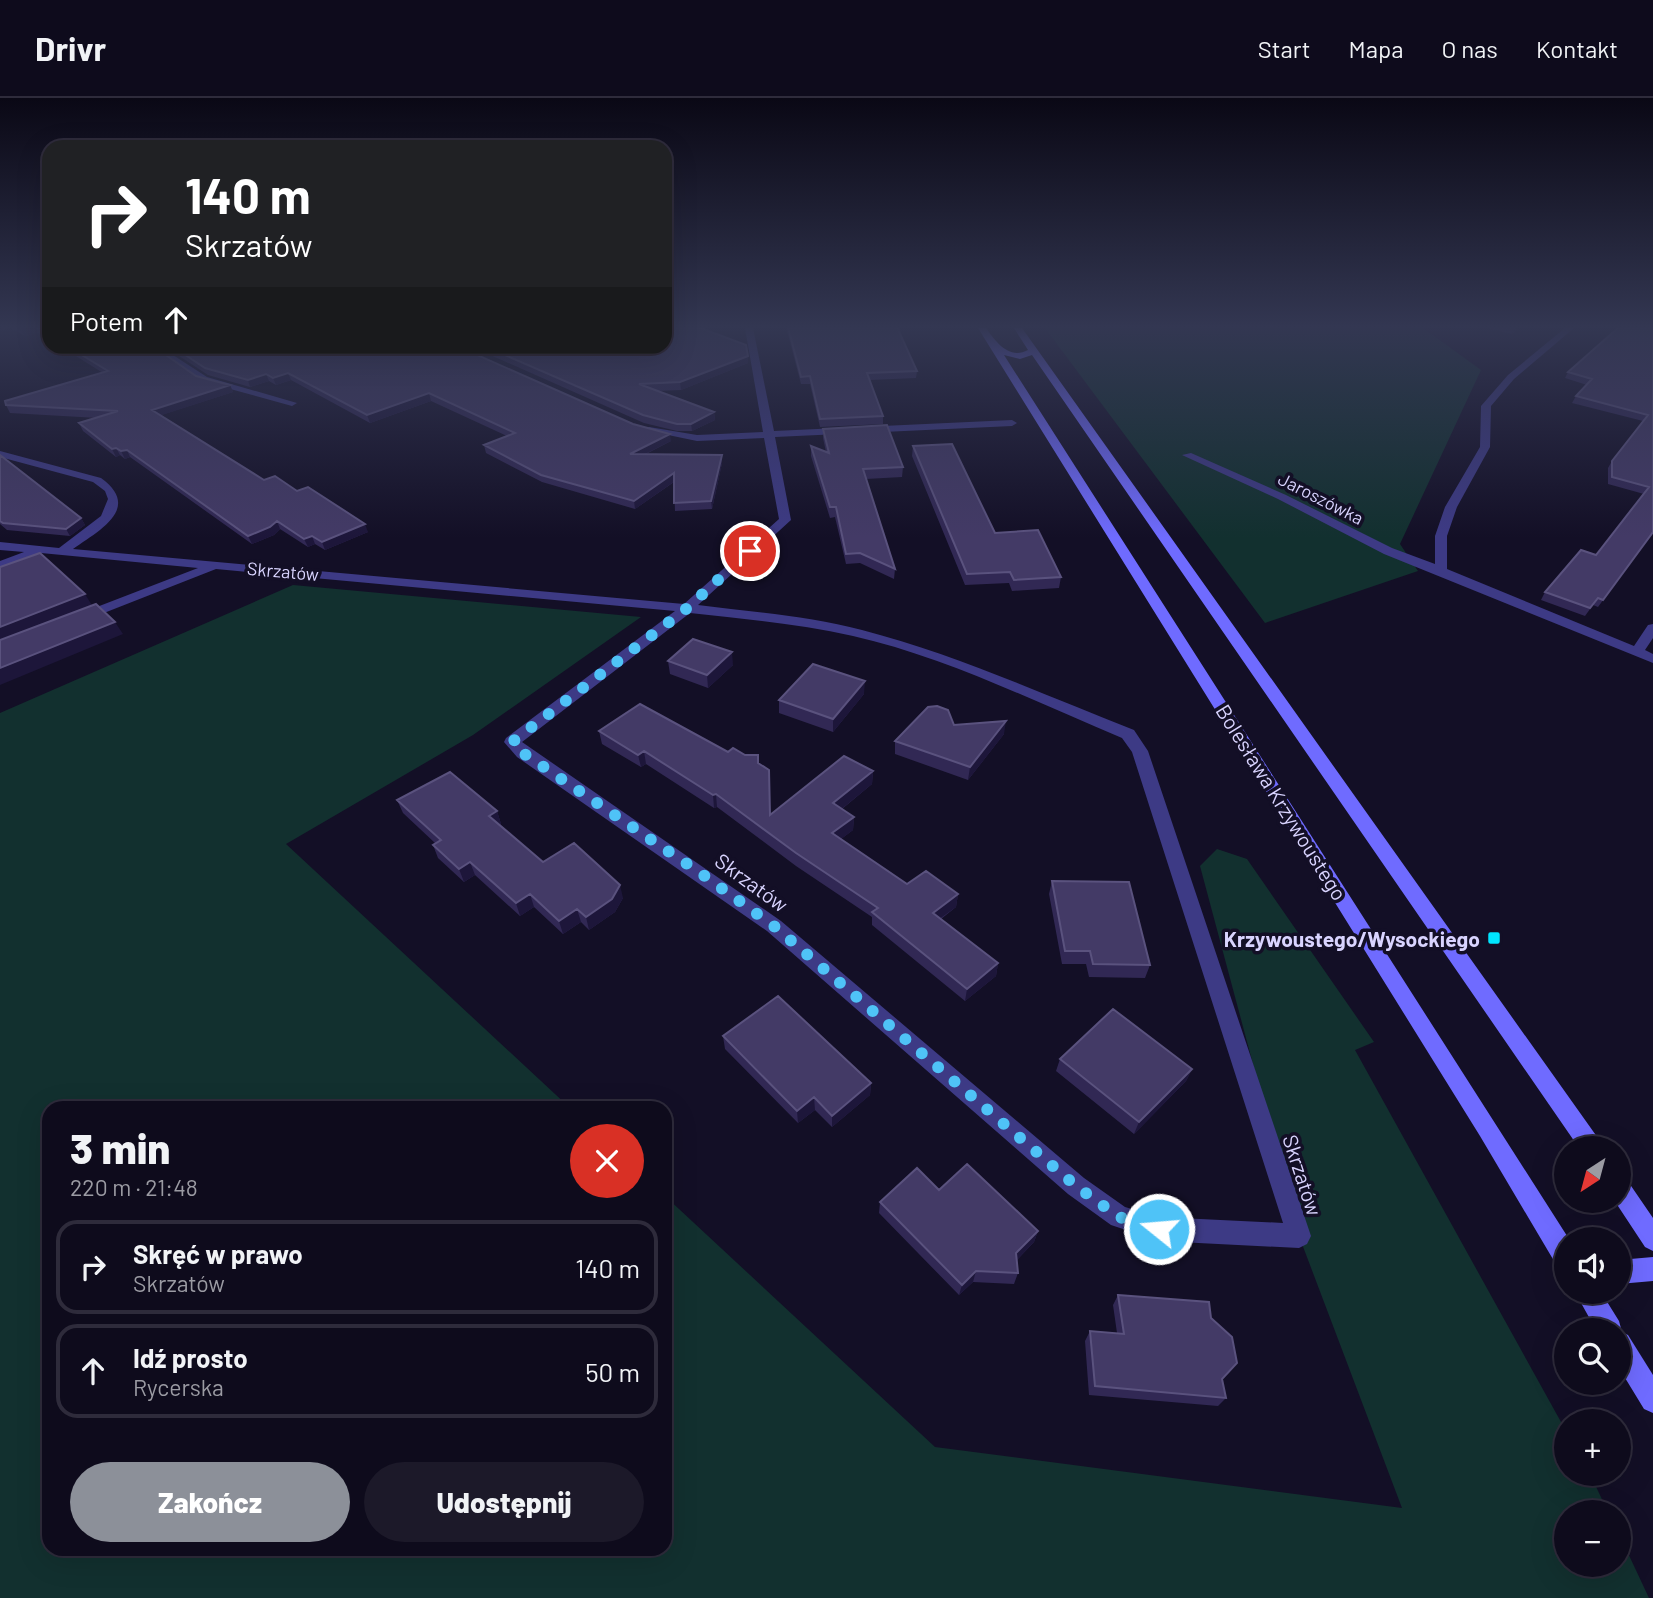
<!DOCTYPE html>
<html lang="pl">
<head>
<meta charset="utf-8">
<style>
  body { margin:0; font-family:Barlow,sans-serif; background:#1c1929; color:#f1f3f6; height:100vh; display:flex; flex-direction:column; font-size:26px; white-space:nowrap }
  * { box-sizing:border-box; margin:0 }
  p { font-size:23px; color:#9b9ba3 }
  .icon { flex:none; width:38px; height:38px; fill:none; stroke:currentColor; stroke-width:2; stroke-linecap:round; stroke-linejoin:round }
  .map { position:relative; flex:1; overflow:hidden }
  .side { position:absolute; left:42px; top:1003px; width:630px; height:455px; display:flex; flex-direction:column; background:#0e0b1c; border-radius:21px; box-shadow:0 7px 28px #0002,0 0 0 2px #2e2b3b }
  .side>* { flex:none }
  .top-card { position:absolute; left:42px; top:42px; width:630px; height:214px; border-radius:21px; box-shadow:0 7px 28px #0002,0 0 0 2px #2e2b3b; background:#202124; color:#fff; overflow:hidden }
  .needle { width:46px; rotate:216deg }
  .controls { position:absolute; left:1554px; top:1038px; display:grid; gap:14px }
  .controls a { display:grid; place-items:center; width:77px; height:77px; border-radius:50%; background:#0e0b1c; box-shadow:0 7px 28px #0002,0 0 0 2px #2e2b3b; font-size:35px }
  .pin { position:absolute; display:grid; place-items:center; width:60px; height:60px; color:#fff; margin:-30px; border:4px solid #fff; border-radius:50%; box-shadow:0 2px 7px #0007 }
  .me { position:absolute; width:77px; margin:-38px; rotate:287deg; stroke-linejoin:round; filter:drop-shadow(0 0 5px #0008) }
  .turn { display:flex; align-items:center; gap:24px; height:147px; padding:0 28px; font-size:32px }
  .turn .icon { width:91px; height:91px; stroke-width:2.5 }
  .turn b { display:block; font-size:49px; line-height:60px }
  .then { display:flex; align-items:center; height:66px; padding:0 28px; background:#0003; gap:14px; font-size:26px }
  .round { display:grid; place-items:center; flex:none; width:74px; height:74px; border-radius:37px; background:#1c1929 }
  .overview { display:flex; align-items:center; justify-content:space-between; height:119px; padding:0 28px }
  h1 { font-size:42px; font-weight:800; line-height:52px }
  .primary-button { display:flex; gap:14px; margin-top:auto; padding:14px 28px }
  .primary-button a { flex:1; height:80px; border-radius:42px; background:#8c9099; color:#fff; font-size:28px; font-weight:800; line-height:80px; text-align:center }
  .primary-button a+a { background:#1c1929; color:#f1f3f6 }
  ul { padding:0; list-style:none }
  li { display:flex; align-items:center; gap:21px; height:94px; margin:0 14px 10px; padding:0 14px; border:4px solid #2e2b3b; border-radius:21px }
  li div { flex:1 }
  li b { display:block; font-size:26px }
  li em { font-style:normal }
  header { display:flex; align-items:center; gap:42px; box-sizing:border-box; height:98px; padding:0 35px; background:#0e0b1c; border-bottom:2px solid #2e2b3b }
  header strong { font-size:33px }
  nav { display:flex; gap:38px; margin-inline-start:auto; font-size:24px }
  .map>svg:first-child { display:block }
</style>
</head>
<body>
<header>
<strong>Drivr</strong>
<nav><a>Start</a><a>Mapa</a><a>O nas</a><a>Kontakt</a></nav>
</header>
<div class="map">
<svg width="1653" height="1500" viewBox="0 0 1653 1500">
  <rect width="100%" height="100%" fill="#130f26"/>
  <path fill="#12302f" d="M1045,230H1423L1481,272L1400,446L1418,473L1265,525Z
    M293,487L641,519L473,637L286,746L570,1010H49V1451H665V1098L935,1349L1402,1410L1299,1138L1200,768L1217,751L1247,761L1374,944L1355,952L1566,1333V1376H1590L1608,1414H1566V1466H1619V1436L1649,1500H0V615Z"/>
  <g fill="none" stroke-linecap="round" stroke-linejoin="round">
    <path fill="#3d3a85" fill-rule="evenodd" d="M745,230H753L774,333L1012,322L1017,325L1012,328L775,339L791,422L698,507C753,514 809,518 862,532C955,556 1044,597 1134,632L1148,653L1311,1138L1307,1146L1299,1150L1159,1143L1111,1127L1068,1096L767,833L517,659L504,644L506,640L675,513L216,471L81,524L74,520L76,517L198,470L41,455L0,471V463L24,454L0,452V444L59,450L101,418L108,401L105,393L93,384L0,359V353L101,380C142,410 100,432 73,451L684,506L779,421L764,340L697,343L644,332L649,329L697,337L763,334ZM690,515C745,521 799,526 853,538C946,559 1035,604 1122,640L1132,654L1283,1125L1159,1119L1125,1109L1084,1080L781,823L522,644Z
      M1565,230H1574L1514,281L1491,308L1490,349L1457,409L1447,438V471L1634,548L1648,527L1653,526V540L1645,552L1653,556V565L1384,456L1278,401L1182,357L1191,355L1286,397L1392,450L1435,466V438L1445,409L1480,349L1481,308L1508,277Z
      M148,248H159L207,279L297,305L292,308L201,283Z"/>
    <path fill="#6f6bff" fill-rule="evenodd" d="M978,230H986C996,244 1009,262 1028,252L1014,230H1022L1600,1043L1603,1050H1579L1032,257L1020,261L1004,257L1569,1141H1566V1171L1557,1168L1480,1038Z
      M1619,1079L1627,1082L1653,1120V1153L1645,1149L1614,1102H1619Z
      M1653,1159V1183L1619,1186V1162Z
      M1575,1194H1601L1619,1223L1622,1234L1628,1237L1653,1277V1315L1644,1311L1619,1270V1232H1596Z"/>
  </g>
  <path fill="#312854" d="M0,229H49V242L38,235L25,238L11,230L2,232Z
    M786,229H897L917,273L916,280L870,282L883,318V326L820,329L810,286H801Z
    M1483,229H1521L1512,236Z
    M1653,229V435L1598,509L1593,507L1585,518L1541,502L1545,494L1596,457L1644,396L1608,386V370L1612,363L1643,323L1572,305L1576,298L1587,287L1565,280L1568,274Z
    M60,248H153L196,278L230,287L233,294L161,317L264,382L297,393L368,434L325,452L315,446L308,449L280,431L274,437L252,446L130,359L125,361L120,357L116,359L83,333L79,325L98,320L10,315L6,307L103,275Z
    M164,248H457L671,343L646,356L722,365L712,411L675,413L674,384L635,411L542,384L486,355L484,347L507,338L431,303L370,325L291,282L276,287L269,283L250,289L208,277Z
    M470,248H665L748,258V265L681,292L656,293L714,314L715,322L692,333H677L644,325Z
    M823,331L903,369L902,379L866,381L895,471L894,481L860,465L846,466L835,419L830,420L811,358V348L826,354L823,340Z
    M913,348L995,435L1061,479L1059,490L1012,493L1009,485L965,487L912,358Z
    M0,357L81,420L85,427L70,438L7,432L0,426Z
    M668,563L733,567L708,590L670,576Z
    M864,596L833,634L779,615V602Z
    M954,627L1004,636L968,682L895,656V643Z
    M599,633L745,657H758L759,666L770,716L873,673L872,686L842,711L854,719L853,732L841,741L907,786L958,796L956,809L941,821L998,865L996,878L965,903L872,827V819L796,768L717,709L714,710L646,666L641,669L602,646Z
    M397,702L497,713L501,726L500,727L543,764L623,800L615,814L589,832L581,824L563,836L534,809L520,818L475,777L464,784L438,760L433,747L435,745L403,715Z
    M1052,783L1150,867L1145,880L1089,879L1086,866H1062L1049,796Z
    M723,938L871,985L870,997L832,1029L815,1012L798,1025L725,951Z
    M1060,961L1192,971L1186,983L1134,1036L1056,973Z
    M939,1092L1038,1133L1034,1144L1017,1162L1018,1175L1014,1186L973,1184L959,1197L879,1115L880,1104Z
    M1118,1197L1222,1282L1226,1300L1218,1308L1089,1297L1085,1243L1090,1233L1117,1235L1113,1207Z"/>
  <path fill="#1d163a" d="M29,229H35L38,235L25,238L21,232Z
    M1516,229H1521L1512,236L1515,230Z
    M748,258V265L681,292L680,284Z
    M288,275L291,282L276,287L273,280Z
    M266,276L269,283L250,289L248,282Z
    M230,287L233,294L156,319L152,312Z
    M429,295L431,303L370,325L367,317Z
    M714,314L715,322L692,333L691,326Z
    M670,336L671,343L631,363L630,356Z
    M116,350L120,357L116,359L112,351Z
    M127,352L130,359L125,361L121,353Z
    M722,357V365L712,411L711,403Z
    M674,375L675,383L635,411L634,403Z
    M81,420L85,427L70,438L66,431Z
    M277,423L280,431L274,437L252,446L248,438Z
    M365,426L368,434L325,452L322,444Z
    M312,438L315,446L308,449L304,441Z
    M85,496L93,509L0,545V529Z
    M115,524L123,536L0,587V570Z
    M732,554L733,567L708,590L707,577Z
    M865,583L864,596L833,634V621Z
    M1006,623L1004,636L968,682L970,669Z
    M644,653L646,666L641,669L638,657Z
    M873,673L872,686L833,718V705Z
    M716,696L717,709L714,710L713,697Z
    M497,713L501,726L493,731L489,718Z
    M854,719L853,732L832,748V735Z
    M470,764L475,777L464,784L459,771Z
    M620,787L623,800L615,814L589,832L586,819Z
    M530,796L534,809L520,818L516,805Z
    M958,796L956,809L931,827L933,815Z
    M577,811L581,824L563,836L559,823Z
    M998,865L996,878L965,903L967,891Z
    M1192,971L1186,983L1134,1036L1139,1024Z
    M871,985L870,997L832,1029V1018Z
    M814,999L815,1012L798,1025L797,1013Z
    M1038,1133L1034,1144L1013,1166L1016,1155Z
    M976,1173L973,1184L959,1197L962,1187Z"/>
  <path fill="#433a66" stroke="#5a527e" stroke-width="2" d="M36,229H49V237Z
    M665,229H698L746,247L748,258L680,284L639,286L714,314L691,326H677L643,317L484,248H665Z
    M788,229H897L917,273L867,275L883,318L820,321L810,278L801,279Z
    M1619,229H1653V434L1603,502L1598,500L1590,510L1545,494L1581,452L1596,457L1649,389L1612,379V363L1648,317L1576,298L1592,281L1568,274Z
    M67,248H153L196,278L230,287L152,312L264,382L275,378L297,393L308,389L365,426L322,444L312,438L304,441L277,423L270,429L248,438L127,352L121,353L116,350L112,351L79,325L118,313L6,307L5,303L108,273Z
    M172,248H457L633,326L670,336L630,356L722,357L711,403L674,405V375L634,403L541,377L484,347L515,335L429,295L367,317L288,275L273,280L266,276L248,282L205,270Z
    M887,327L903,369L863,371L895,471L860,455L846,456L836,409H830L811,348L829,355L823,331Z
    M952,346L995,435L1038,432L1061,479L1014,482L1010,474L967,476L913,348Z
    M0,357L81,420L66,431L3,425L0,423Z
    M40,455L85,496L0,529V469Z
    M96,506L115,524L0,570V542Z
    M693,541L732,554L707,577L668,563Z
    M813,566L865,583L833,621L779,602Z
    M640,606L728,654L733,650L745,657H758V665L769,672L770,717L844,658L873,673L833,705L854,719L832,735L907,786L926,773L958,796L933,815L998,865L967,891L872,814L878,810L796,755L716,696L713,697L644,653L638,657L599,633Z
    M937,608L948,612L954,627L1006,623L970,669L895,643L928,609Z
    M450,674L497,713L489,718L543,764L574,745L620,787L612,801L586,819L577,811L559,823L530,796L516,805L470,764L459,771L433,747L441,742L397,702Z
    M1052,783L1129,784L1150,867L1093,866L1090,853H1065Z
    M778,898L871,985L832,1018L814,999L797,1013L723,938Z
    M1113,911L1192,971L1139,1024L1060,961Z
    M967,1066L1038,1133L1016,1155L1018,1175L976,1173L962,1187L880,1104L917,1070L939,1092Z
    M1118,1197L1209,1204L1211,1220L1232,1239L1237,1265L1222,1281L1226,1300L1095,1288L1090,1233L1124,1236Z"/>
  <linearGradient id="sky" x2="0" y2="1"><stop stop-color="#0a0815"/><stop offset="0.52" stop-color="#333752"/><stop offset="1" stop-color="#333752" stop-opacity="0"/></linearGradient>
  <rect width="1653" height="440" fill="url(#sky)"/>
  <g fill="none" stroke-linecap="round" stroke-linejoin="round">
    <path stroke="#4fc3f7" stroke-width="12" stroke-dasharray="0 21.6" d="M750,453L686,511L512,644L523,655L699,774L774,828L1076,1088L1119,1119L1159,1131"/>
  </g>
  <rect fill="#00e5ff" stroke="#130f26" stroke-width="2.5" x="1487" y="833" width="14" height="14" rx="3.5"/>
  <g text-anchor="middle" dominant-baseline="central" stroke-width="7" stroke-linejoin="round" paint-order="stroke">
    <g font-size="18" fill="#d9d4ff" stroke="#130f26">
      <text transform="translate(1321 400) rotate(27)">Jaroszówka</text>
      <text transform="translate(283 473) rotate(5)">Skrzatów</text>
    </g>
    <g font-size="21" fill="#d9d4ff" stroke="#130f26">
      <text transform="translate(1282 704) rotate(58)">Bolesława Krzywoustego</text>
      <text transform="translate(752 784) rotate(36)">Skrzatów</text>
      <text transform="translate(1303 1077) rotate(72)">Skrzatów</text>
    </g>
    <g font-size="21" font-weight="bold" fill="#d9d4ff" stroke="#130f26" text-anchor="end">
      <text x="1480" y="840">Krzywoustego/Wysockiego</text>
    </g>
  </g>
</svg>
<div class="controls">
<a><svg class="needle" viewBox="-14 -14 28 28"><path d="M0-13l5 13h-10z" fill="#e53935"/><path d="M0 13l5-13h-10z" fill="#9b9ba3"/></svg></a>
<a><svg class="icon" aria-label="sound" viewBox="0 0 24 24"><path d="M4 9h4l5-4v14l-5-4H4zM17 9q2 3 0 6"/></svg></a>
<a><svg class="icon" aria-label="search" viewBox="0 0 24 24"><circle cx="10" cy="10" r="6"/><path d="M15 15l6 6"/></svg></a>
<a>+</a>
<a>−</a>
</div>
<div class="pin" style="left:750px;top:453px;background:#d93025"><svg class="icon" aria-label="arrive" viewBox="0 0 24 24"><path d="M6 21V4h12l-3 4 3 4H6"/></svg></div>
<svg class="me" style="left:1159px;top:1131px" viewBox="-20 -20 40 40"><circle r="17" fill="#4fc3f7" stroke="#fff" stroke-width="3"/><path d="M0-11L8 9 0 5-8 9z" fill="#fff"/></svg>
<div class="top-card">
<div class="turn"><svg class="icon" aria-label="right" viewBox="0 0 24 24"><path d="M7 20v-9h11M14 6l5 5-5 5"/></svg><div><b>140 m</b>Skrzatów</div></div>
<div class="then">Potem<svg class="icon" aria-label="ahead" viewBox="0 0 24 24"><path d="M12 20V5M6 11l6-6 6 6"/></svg></div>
</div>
<section class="side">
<div class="overview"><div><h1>3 min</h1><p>220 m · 21:48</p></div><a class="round" style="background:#d93025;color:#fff"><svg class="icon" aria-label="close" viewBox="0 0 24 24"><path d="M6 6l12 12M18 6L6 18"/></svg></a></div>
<ul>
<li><svg class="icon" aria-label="right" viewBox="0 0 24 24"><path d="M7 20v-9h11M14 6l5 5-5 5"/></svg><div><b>Skręć w prawo</b><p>Skrzatów</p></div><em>140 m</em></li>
<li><svg class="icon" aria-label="ahead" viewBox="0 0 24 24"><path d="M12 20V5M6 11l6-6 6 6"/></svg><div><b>Idź prosto</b><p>Rycerska</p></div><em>50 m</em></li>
</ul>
<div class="primary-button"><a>Zakończ</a><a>Udostępnij</a></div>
</section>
</div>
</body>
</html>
